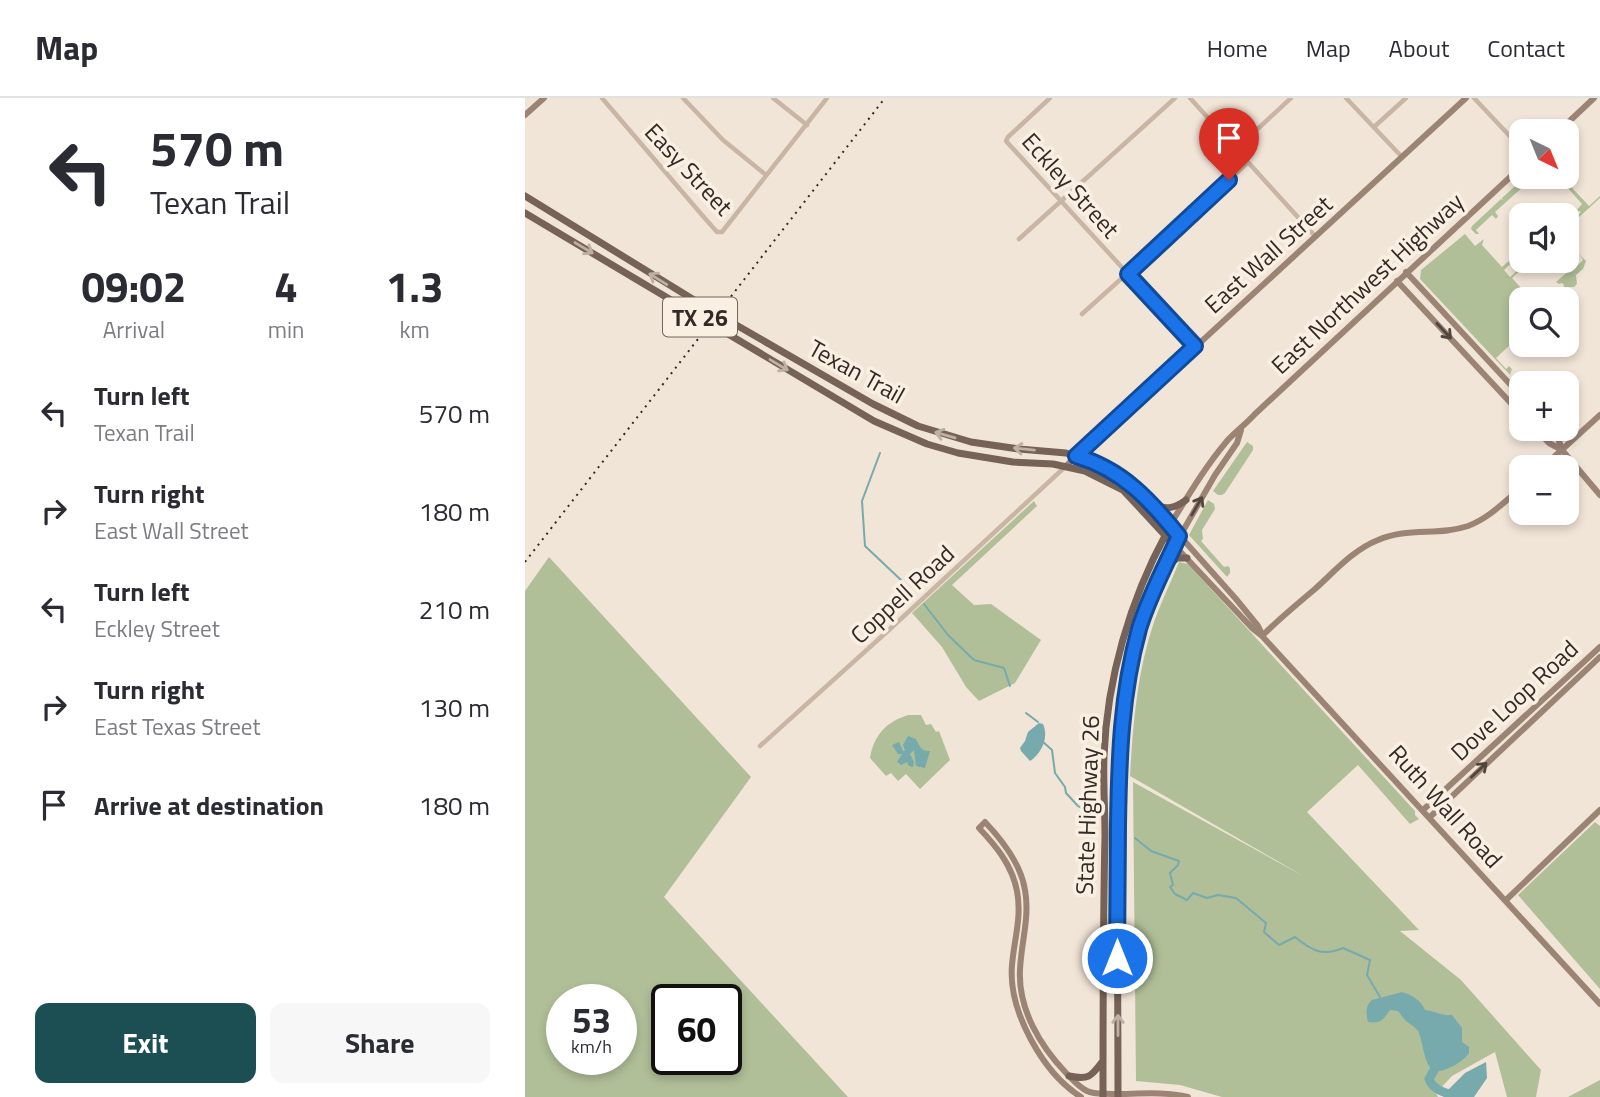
<!DOCTYPE html>
<html lang="en">
<head>
<meta charset="utf-8">
<style>
  body { margin:0; font-family:"Titillium Web",sans-serif; background:#f7f7f7; color:#2b2b33; height:100vh; display:flex; flex-direction:column; font-size:26px; white-space:nowrap }
  * { box-sizing:border-box; margin:0 }
  p { font-size:23px; color:#7c7c81 }
  .icon { flex:none; width:38px; height:38px; fill:none; stroke:currentColor; stroke-width:2; stroke-linecap:round; stroke-linejoin:round }
  .map { position:relative; flex:1; overflow:hidden }
  .details { display:flex; flex-direction:column; background:#fff; width:525px }
  .details>* { flex:none }
  .hud { background:#fff; color:#2b2b33; overflow:hidden }
  .needle { width:46px; rotate:137deg }
  .tools { position:absolute; left:984px; top:21px; display:grid; gap:14px }
  .tools a { display:grid; place-items:center; width:70px; height:70px; border-radius:14px; background:#fff; box-shadow:0 4px 10px #0003; font-size:35px }
  .speed { position:absolute; left:21px; top:886px; display:flex; gap:14px; font-size:35px; font-weight:700; text-align:center }
  .speed>* { display:grid; place-content:center; width:91px; height:91px; border-radius:50%; background:#fff; box-shadow:0 4px 10px #0003; line-height:1 }
  .speed small { font-size:18px; font-weight:400 }
  .speed .limit { border:4px solid #111; border-radius:10px; background:#fff; color:#111 }
  .pin { position:absolute; display:grid; place-items:center; width:60px; height:60px; color:#fff; margin:-72px -30px; border-radius:50% 50% 50% 0; rotate:-45deg; box-shadow:0 0 7px #0007 }
  .pin .icon { rotate:45deg }
  .me { position:absolute; width:77px; margin:-38px; rotate:0deg; stroke-linejoin:round; filter:drop-shadow(0 0 5px #0008) }
  .turn { display:flex; align-items:center; gap:24px; height:147px; padding:0 35px; font-size:32px }
  .turn .icon { width:91px; height:91px; stroke-width:2.5 }
  .turn b { display:block; font-size:49px; line-height:60px }
  .eta { display:flex; justify-content:space-evenly; align-items:center; height:119px; text-align:center }
  .eta b { font-size:42px; font-weight:700; line-height:49px }
  .cta { display:flex; gap:14px; margin-top:auto; padding:14px 35px }
  .cta a { flex:1; height:80px; border-radius:14px; background:#1b4f54; color:#fff; font-size:28px; font-weight:700; line-height:80px; text-align:center }
  .cta a+a { background:#f7f7f7; color:#2b2b33 }
  ul { padding:0; list-style:none }
  li { display:flex; align-items:center; gap:21px; height:98px; padding:0 35px }
  li div { flex:1 }
  li b { display:block; font-size:26px }
  li em { font-style:normal }
  header { display:flex; align-items:center; gap:42px; box-sizing:border-box; height:98px; padding:0 35px; background:#fff; border-bottom:2px solid #e1e1e2 }
  header strong { font-size:33px }
  nav { display:flex; gap:38px; margin-inline-start:auto; font-size:24px }
  main { display:flex; flex:1; min-height:0 }
  .map>svg:first-child { display:block }
</style>
</head>
<body>
<header>
<strong>Map</strong>
<nav><a>Home</a><a>Map</a><a>About</a><a>Contact</a></nav>
</header>
<main>
<section class="details">
<div class="hud">
<div class="turn"><svg class="icon" aria-label="left" viewBox="0 0 24 24"><path d="M17 20v-9H6M10 6l-5 5 5 5"/></svg><div><b>570 m</b>Texan Trail</div></div>
</div>
<div class="eta">
<div><b>09:02</b><p>Arrival</p></div>
<div><b>4</b><p>min</p></div>
<div><b>1.3</b><p>km</p></div>
</div>
<ul>
<li><svg class="icon" aria-label="left" viewBox="0 0 24 24"><path d="M17 20v-9H6M10 6l-5 5 5 5"/></svg><div><b>Turn left</b><p>Texan Trail</p></div><em>570 m</em></li>
<li><svg class="icon" aria-label="right" viewBox="0 0 24 24"><path d="M7 20v-9h11M14 6l5 5-5 5"/></svg><div><b>Turn right</b><p>East Wall Street</p></div><em>180 m</em></li>
<li><svg class="icon" aria-label="left" viewBox="0 0 24 24"><path d="M17 20v-9H6M10 6l-5 5 5 5"/></svg><div><b>Turn left</b><p>Eckley Street</p></div><em>210 m</em></li>
<li><svg class="icon" aria-label="right" viewBox="0 0 24 24"><path d="M7 20v-9h11M14 6l5 5-5 5"/></svg><div><b>Turn right</b><p>East Texas Street</p></div><em>130 m</em></li>
<li><svg class="icon" aria-label="arrive" viewBox="0 0 24 24"><path d="M6 21V4h12l-3 4 3 4H6"/></svg><div><b>Arrive at destination</b></div><em>180 m</em></li>
</ul>
<div class="cta"><a>Exit</a><a>Share</a></div>
</section>
<div class="map">
<svg width="1075" height="999" viewBox="0 0 1075 999">
  <rect width="100%" height="100%" fill="#f1e5d7"/>
  <path fill="#b1bf98" fill-rule="evenodd" d="M1000,79H1010L1004,84L1006,88L1004,90L1000,87L970,114L973,118L971,121L967,117L951,132L954,136H951L946,131L947,128L976,101L978,102L977,100Z
    M1033,79H1037L1064,108L1075,98V100L1041,131L1043,120L1048,122L1056,114L1052,112L1057,106Z
    M940,136L950,148L959,141L957,147L977,169L996,152V156L979,172L985,179L1000,166L998,163L1002,164L1006,163L987,180L1006,201H996V237L971,260L981,271L984,268L987,271L985,277L895,181L896,172Z
    M1054,156L1061,163L1058,171L1051,177L1052,186L1049,189H1042L1038,191L1039,187L1037,185L1034,186L1031,184L1046,171L1048,172L1058,162Z
    M722,344L728,348V352L700,395L697,397H693L688,393Z
    M683,402L689,406L690,411L677,432L678,441L676,443L699,469L703,468L705,470V475L702,479L664,437Z
    M509,403L512,408L427,487L449,507L466,506L516,542L490,585L454,603L441,589L417,549L387,515Z
    M24,459L226,679L139,799L323,999H0V493ZM37,901H96V961H37ZM142,901H201V961H142Z
    M654,464L663,466L890,713V717L894,721L885,726L833,667L782,714L894,832L875,833L936,882L1016,972L1011,999H982L970,954L927,978L911,995L913,999H697L655,987L611,983L608,684L780,779L605,678C608,626 612,574 629,524C636,504 646,484 654,464Z
    M383,617H396L401,627L406,626L411,634L414,633L425,662L395,691L381,676L373,683L366,675L361,678L345,660C349,637 361,624 383,617Z
    M1070,724L1075,728V891L993,797Z
    M1075,982V999H1043Z"/>
  <path fill="#76aaad" d="M514,625L518,626C524,639 517,655 505,663L496,653L495,650L500,643L503,634Z
    M383,638L391,641C394,647 396,654 405,653L400,670L391,668L389,652L385,656L389,664L388,669L384,668L382,664L376,667L372,664L377,656H373L367,647L374,644L378,653H380L378,647Z
    M877,894C887,897 896,902 900,912C910,913 917,918 927,917L937,930V944L944,949V955C939,962 930,968 921,971C898,982 900,947 893,933C890,928 884,926 880,922C879,921 874,914 873,913L865,912C858,921 857,926 843,924C841,916 840,908 847,902Z
    M961,964L962,980L949,999H919L918,997L940,975Z"/>
  <g fill="none" stroke-linecap="round" stroke-linejoin="round">
    <path stroke="#76aaad" stroke-width="2" d="M355,355L337,403L340,448L376,482
      M399,506L423,537L449,562L479,570L485,588
      M501,615L513,624
      M517,643L527,652L530,675L540,689L541,695L553,708L567,716
      M610,740L626,753L654,763L653,767L645,775L648,787L645,789L650,796L662,802L668,795L682,800L693,797L711,800L741,825L739,834L754,847L770,839C786,852 797,859 818,850L845,862L842,877L855,899"/>
    <path stroke="#76aaad" stroke-width="9" d="M913,965L904,981C909,994 923,995 935,999"/>
    <path stroke="#c8b5a4" stroke-width="4.5" d="M77,0L177,117L192,134H197L302,0
      M158,0L198,42L241,77
      M248,0L282,27
      M525,0L483,39L481,43L670,249
      M665,0L790,138
      M821,0L877,59
      M949,0L996,50
      M849,29L881,0
      M711,51L766,0
      M494,141L650,0
      M557,216L666,118L723,64
      M235,648L365,531L541,368"/>
    <path stroke="#9c8475" stroke-width="6" d="M0,17L19,0
      M1034,33L1069,0
      M881,174L996,298
      M872,183L996,316
      M1010,331L1024,345L1037,352
      M1026,331L1032,337L1037,352L1075,397
      M716,332L712,345L690,377L655,438L711,501L733,528L737,536
      M541,368L941,0
      M1018,369L1075,317
      M645,427C663,398 680,369 702,343C710,334 721,326 730,316L996,69
      M650,448L728,531L737,538L1075,906
      M737,538C754,521 772,506 790,491C810,473 828,452 853,442C882,429 914,438 943,428C964,420 979,404 996,390
      M898,712L1075,549
      M905,719L1075,559
      M981,802L1075,712
      M556,999C518,975 483,913 487,867C489,842 497,819 492,793C487,767 471,748 454,730L460,724C478,743 496,766 500,792C505,819 496,845 495,872C493,911 515,948 542,976C548,982 554,989 562,993C570,997 580,995 588,996C613,996 639,993 663,999"/>
    <path stroke="#766256" stroke-width="7" d="M0,98L187,213L348,306L393,328L446,344L494,351L541,355L566,363L585,372L613,391L655,438C640,469 624,498 614,531C594,602 594,675 593,748C592,832 593,915 593,999
      M0,115L349,323L402,346L433,355L488,364L528,366L560,373L598,392L650,448
      M629,407C642,412 650,410 661,402
      M641,470L652,460H662
      M544,978C563,982 566,979 577,964
      M578,999C578,912 578,825 580,738C580,711 578,684 579,658C582,580 605,502 642,434"/>
    <path stroke="#332a25" stroke-width="2" stroke-dasharray="2 5" stroke-linecap="butt" d="M0,464L360,0"/>
  </g>
  <defs><path id="oneway-shaft" d="M-6 0H5M1.5-3L5.5 0L1.5 3" fill="none" stroke-width="1.6" stroke-linecap="round" stroke-linejoin="round" transform="scale(1.75)"/></defs>
  <g stroke="#beb0a4">
    <use href="#oneway-shaft" transform="translate(59 150) rotate(31)"/>
    <use href="#oneway-shaft" transform="translate(133 181) rotate(-148)"/>
    <use href="#oneway-shaft" transform="translate(254 267) rotate(31)"/>
    <use href="#oneway-shaft" transform="translate(420 337) rotate(-164)"/>
    <use href="#oneway-shaft" transform="translate(499 351) rotate(-174)"/>
    <use href="#oneway-shaft" transform="translate(593 927) rotate(-90)"/>
  </g>
  <g stroke="#52453d">
    <use href="#oneway-shaft" transform="translate(919 233) rotate(47)"/>
    <use href="#oneway-shaft" transform="translate(672 408) rotate(-60)"/>
    <use href="#oneway-shaft" transform="translate(954 672) rotate(-43)"/>
  </g>
  <g fill="none" stroke-linecap="round" stroke-linejoin="round">
    <g stroke="#114b97" stroke-width="18">
      <path id="route" d="M592,860C592,816 593,771 593,727C594,660 596,596 614,531C624,498 640,469 654,438C626,403 597,371 551,358L670,248L603,176L704,82"/>
    </g>
    <use href="#route" stroke="#1a73e8" stroke-width="12"/>
  </g>
  <g text-anchor="middle" dominant-baseline="central" stroke-width="7" stroke-linejoin="round" paint-order="stroke">
    <rect fill="#f9efe3" stroke="#6e655e" stroke-width="2" x="138" y="199.5" width="74" height="39" rx="5"/>
    <g font-size="23" font-weight="bold" fill="#332a25">
      <text x="175" y="219">TX 26</text>
    </g>
    <g font-size="24" fill="#332a25" stroke="#f9efe3">
      <text transform="translate(164 71) rotate(47)">Easy Street</text>
      <text transform="translate(546 87) rotate(48)">Eckley Street</text>
      <text transform="translate(743 156) rotate(-42)">East Wall Street</text>
      <text transform="translate(842 185) rotate(-43)">East Northwest Highway</text>
      <text transform="translate(332 273) rotate(29)">Texan Trail</text>
      <text transform="translate(377 496) rotate(-43)">Coppell Road</text>
      <text transform="translate(989 602) rotate(-43)">Dove Loop Road</text>
      <text transform="translate(562 707) rotate(-88)">State Highway 26</text>
      <text transform="translate(921 708) rotate(48)">Ruth Wall Road</text>
    </g>
  </g>
</svg>
<div class="tools">
<a><svg class="needle" viewBox="-14 -14 28 28"><path d="M0-13l5 13h-10z" fill="#e53935"/><path d="M0 13l5-13h-10z" fill="#7c7c81"/></svg></a>
<a><svg class="icon" aria-label="sound" viewBox="0 0 24 24"><path d="M4 9h4l5-4v14l-5-4H4zM17 9q2 3 0 6"/></svg></a>
<a><svg class="icon" aria-label="search" viewBox="0 0 24 24"><circle cx="10" cy="10" r="6"/><path d="M15 15l6 6"/></svg></a>
<a>+</a>
<a>−</a>
</div>
<div class="speed"><div>53<small>km/h</small></div><div class="limit">60</div></div>
<div class="pin" style="left:704px;top:82px;background:#d93025"><svg class="icon" aria-label="arrive" viewBox="0 0 24 24"><path d="M6 21V4h12l-3 4 3 4H6"/></svg></div>
<svg class="me" style="left:592px;top:860px" viewBox="-20 -20 40 40"><circle r="17" fill="#1a73e8" stroke="#fff" stroke-width="3"/><path d="M0-11L8 9 0 5-8 9z" fill="#fff"/></svg>
</div>
</main>
</body>
</html>
